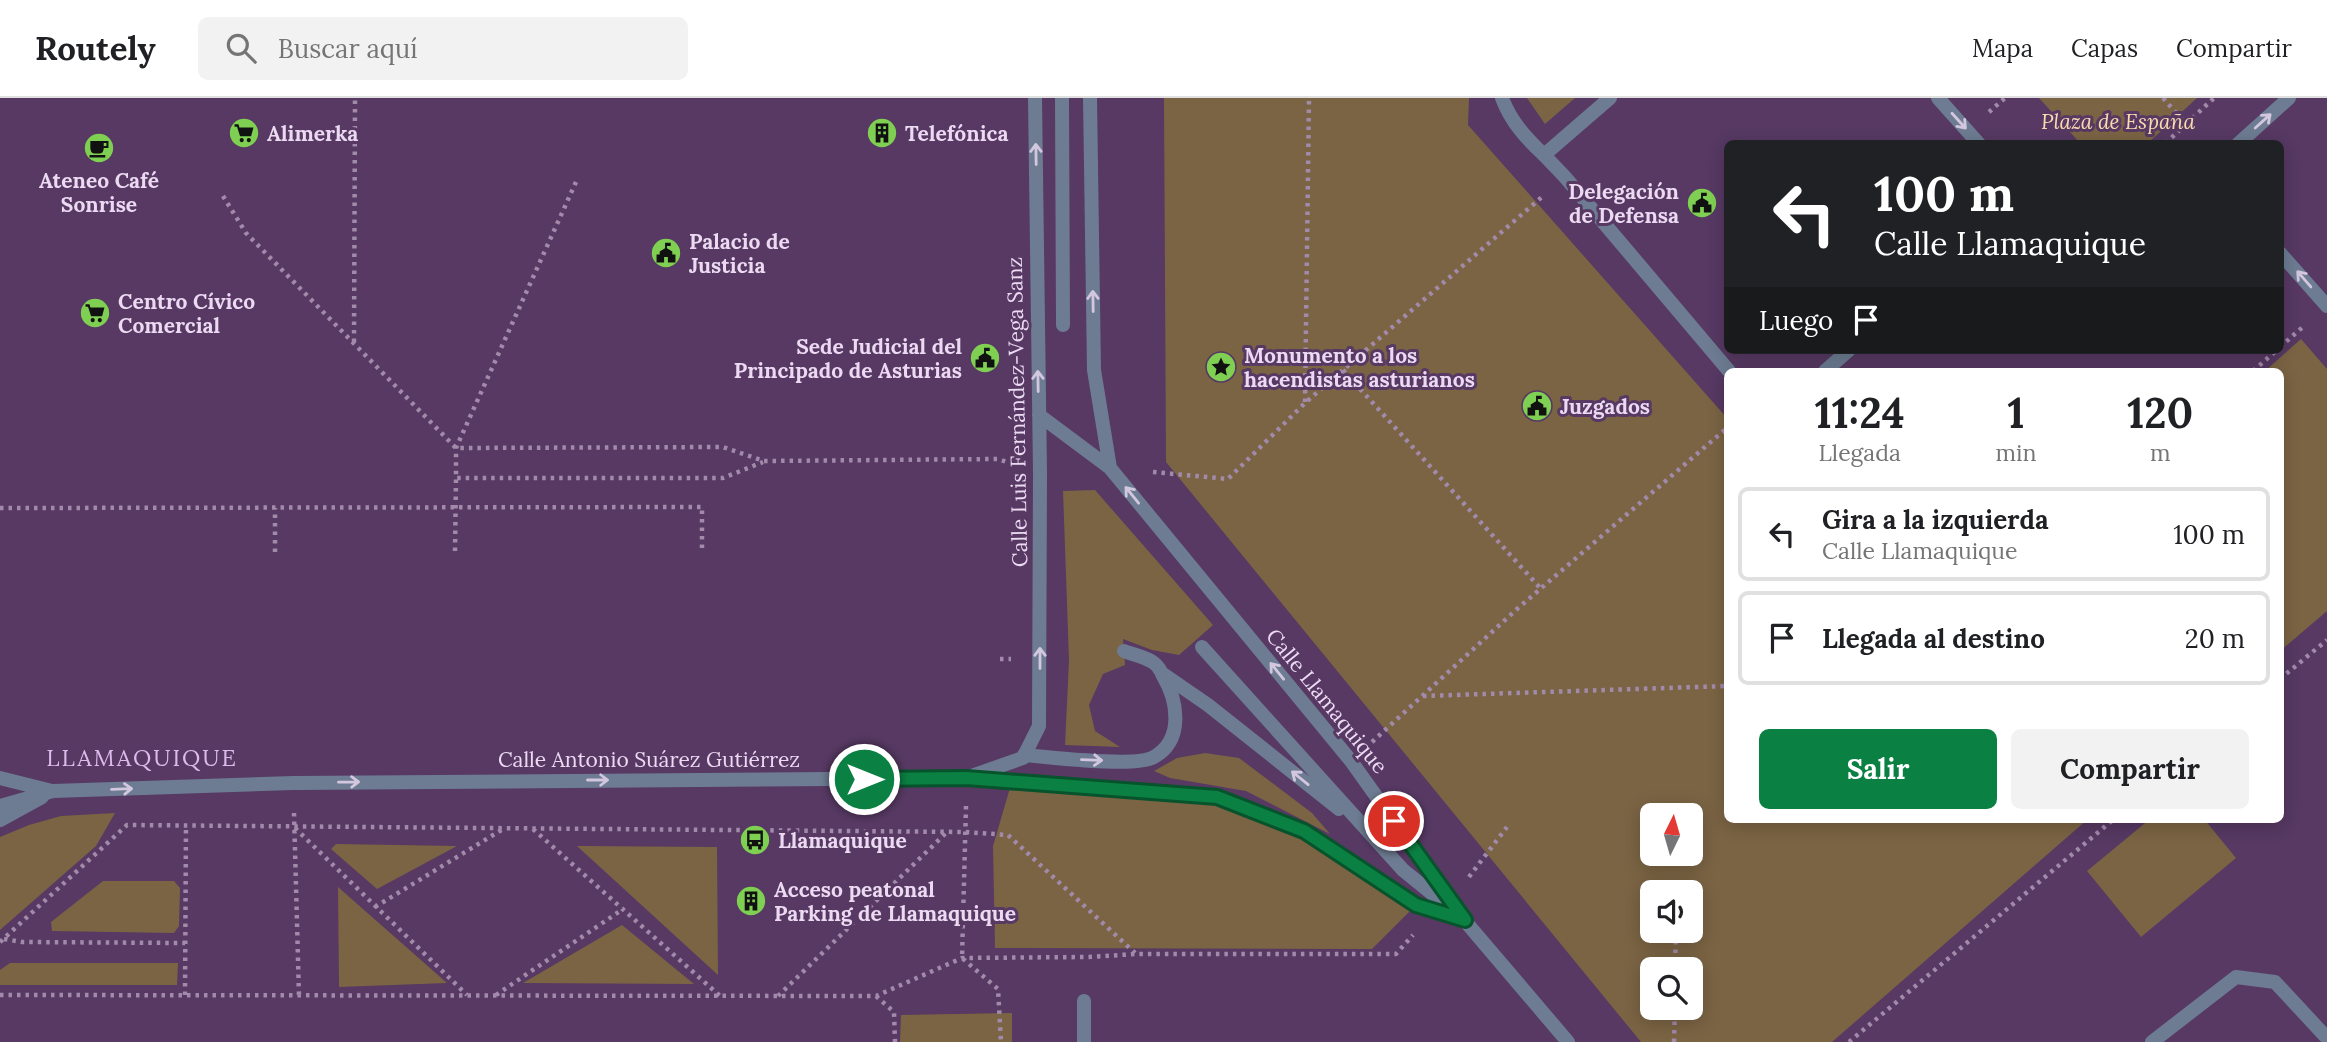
<!DOCTYPE html>
<html lang="es">
<head>
<meta charset="utf-8">
<style>
  body { margin:0; font-family:Lora,serif; background:#f2f2f2; color:#202124; height:100vh; display:flex; flex-direction:column; font-size:26px; white-space:nowrap }
  * { box-sizing:border-box; margin:0 }
  p { font-size:23px; color:#757577 }
  .icon { flex:none; width:38px; height:38px; fill:none; stroke:currentColor; stroke-width:2; stroke-linecap:round; stroke-linejoin:round }
  .map { position:relative; flex:1; overflow:hidden }
  .side { position:absolute; left:1724px; top:270px; width:560px; height:455px; display:flex; flex-direction:column; background:#fff; border-radius:10px; box-shadow:0 4px 18px #0003 }
  .side>* { flex:none }
  .guide { position:absolute; left:1724px; top:42px; width:560px; height:214px; border-radius:10px; box-shadow:0 4px 18px #0003; background:#202124; color:#fff; overflow:hidden }
  .needle { width:46px; rotate:5deg }
  .fabs { position:absolute; left:1640px; top:705px; display:grid; gap:14px }
  .fabs a { display:grid; place-items:center; width:63px; height:63px; border-radius:10px; background:#fff; box-shadow:0 4px 18px #0003; font-size:35px }
  .pin { position:absolute; display:grid; place-items:center; width:60px; height:60px; color:#fff; margin:-30px; border:4px solid #fff; border-radius:50%; box-shadow:0 2px 7px #0007 }
  .me { position:absolute; width:77px; margin:-38px; rotate:90deg; stroke-linejoin:round; filter:drop-shadow(0 0 5px #0008) }
  .turn { display:flex; align-items:center; gap:24px; height:147px; padding:0 35px; font-size:32px }
  .turn .icon { width:91px; height:91px; stroke-width:2.5 }
  .turn b { display:block; font-size:49px; line-height:60px }
  .then { display:flex; align-items:center; height:66px; padding:0 35px; background:#0003; gap:14px; font-size:26px }
  .eta { display:flex; justify-content:space-evenly; align-items:center; height:119px; text-align:center }
  .eta b { font-size:42px; font-weight:800; line-height:49px }
  .action { display:flex; gap:14px; margin-top:auto; padding:14px 35px }
  .action a { flex:1; height:80px; border-radius:10px; background:#0b8043; color:#fff; font-size:28px; font-weight:800; line-height:80px; text-align:center }
  .action a+a { background:#f2f2f2; color:#202124 }
  ul { padding:0; list-style:none }
  li { display:flex; align-items:center; gap:21px; height:94px; margin:0 14px 10px; padding:0 21px; border:4px solid #e0e0e0; border-radius:10px }
  li div { flex:1 }
  li b { display:block; font-size:26px }
  li em { font-style:normal }
  header { display:flex; align-items:center; gap:42px; box-sizing:border-box; height:98px; padding:0 35px; background:#fff; border-bottom:2px solid #e0e0e0 }
  header strong { font-size:33px }
  nav { display:flex; gap:38px; margin-inline-start:auto; font-size:24px }
  .search { width:490px; height:63px; background:#f2f2f2; display:flex; align-items:center; gap:18px; box-sizing:border-box; padding:0 24px; border-radius:10px; color:#757577; font-size:26px }
  .map>svg:first-child { display:block }
</style>
</head>
<body>
<header>
<strong>Routely</strong>
<div class="search"><svg class="icon" aria-label="search" viewBox="0 0 24 24"><circle cx="10" cy="10" r="6"/><path d="M15 15l6 6"/></svg>Buscar aquí</div>
<nav><a>Mapa</a><a>Capas</a><a>Compartir</a></nav>
</header>
<div class="map">
<svg width="2327" height="944" viewBox="0 0 2327 944">
  <rect width="100%" height="100%" fill="#573963"/>
  <path fill="#7b6444" fill-rule="evenodd" d="M1164,0H1469L1468,27L1727,320V721H2088L1832,944H1641L1166,364ZM1652,718H1690V756H1652ZM1652,794H1690V833H1652ZM1652,872H1690V910H1652Z
    M1527,0H1575L1545,26Z
    M2039,0H2197L2147,46L2080,45Z
    M2301,241L2327,271V513L2280,553V273H2265Z
    M1095,392L1213,527L1179,557L1152,552L1123,541L1125,567L1103,576L1089,607L1095,633L1120,649L1065,647L1069,562L1063,393Z
    M1205,655L1239,660L1312,715L1330,736L1246,693L1170,680L1154,673L1177,660Z
    M1012,683L1217,699L1304,733L1416,807L1372,851L995,850L993,748Z
    M115,715L96,748L0,832V739L29,727L61,718Z
    M2150,721H2204L2236,760L2141,839L2087,773Z
    M336,746L457,748L377,791L331,751Z
    M577,748L717,749L718,877Z
    M103,783H174L180,790L179,828L174,835L52,833L51,824Z
    M338,789L447,885L339,889Z
    M622,827L694,886L523,885Z
    M10,865H178L177,887H0V872Z
    M1012,915V944H900L901,917Z"/>
  <g fill="none" stroke-linecap="round" stroke-linejoin="round">
    <path stroke="#a28aab" stroke-width="4.5" stroke-dasharray="3.5 5" stroke-linecap="butt" d="M2163,0L2186,26L2165,46
      M1989,14L2005,0
      M2186,26L2214,0
      M576,84L456,350V380H723L763,364
      M223,98L246,135L456,350L723,349L764,363L998,361L1010,365
      M354,244L355,0
      M2280,249L2305,227
      M1343,272L1542,492
      M2253,273L2277,252
      M1305,304L1309,0
      M1153,374L1228,381L1305,305L1543,98
      M0,410L702,409V453
      M455,453L456,380
      M275,454V410
      M1000,561H1011
      M2280,581L2327,542
      M1423,598L1727,588
      M1372,644L1517,511L1727,330
      M966,708L962,860L998,891L1001,944
      M294,715L299,898
      M295,730L467,897
      M533,731L720,898
      M1469,779L1507,729
      M1676,794V786
      M375,809L503,731
      M4,841L22,844L185,845
      M0,844L127,727L965,734L1008,737L1135,855
      M1675,872L1676,833
      M0,897L876,898L962,860L1088,859L1136,856H1396L1413,837
      M185,897L186,727
      M496,897L623,811
      M778,898L947,734
      M876,898L894,914L895,944
      M1674,944L1675,910
      M1849,944L2114,721"/>
    <path stroke="#6d7c92" stroke-width="14" d="M1062,0L1063,227
      M1502,0C1511,24 1526,40 1544,57
      M1202,549L1403,772L1456,815
      M1163,576L1208,607L1339,711
      M1024,657C1049,659 1136,670 1154,659C1184,642 1178,603 1163,578C1161,573 1158,568 1154,565C1146,559 1134,557 1124,553
      M0,722L42,699"/>
    <path stroke="#6d7c92" stroke-width="14" d="M1090,0L1094,272L1110,370L1351,663L1465,823L1568,944
      M1610,0L1544,57L1565,79L1729,273
      M1938,0L1979,46
      M2238,46L2289,0
      M2280,155L2327,208
      M1825,273L1849,252
      M1039,317L1110,370
      M974,677L1023,660L1039,628L1040,374L1035,0
      M0,680L52,693
      M0,708L53,693L293,685L966,680L1166,694L1217,699L1304,733L1416,807L1465,823
      M1084,944V903
      M2152,944L2236,879L2275,884L2327,940"/>
  </g>
  <defs><path id="oneway-shaft" d="M-6 0H5M1.5-3L5.5 0L1.5 3" fill="none" stroke-width="1.6" stroke-linecap="round" stroke-linejoin="round" transform="scale(1.75)"/></defs>
  <g stroke="#d3c7e0">
    <use href="#oneway-shaft" transform="translate(1959 23) rotate(48)"/>
    <use href="#oneway-shaft" transform="translate(2263 23) rotate(-42)"/>
    <use href="#oneway-shaft" transform="translate(1036 56) rotate(-91)"/>
    <use href="#oneway-shaft" transform="translate(2304 181) rotate(-131)"/>
    <use href="#oneway-shaft" transform="translate(1093 203) rotate(-91)"/>
    <use href="#oneway-shaft" transform="translate(1038 283) rotate(-91)"/>
    <use href="#oneway-shaft" transform="translate(1132 397) rotate(-129)"/>
    <use href="#oneway-shaft" transform="translate(1040 560) rotate(-90)"/>
    <use href="#oneway-shaft" transform="translate(1277 573) rotate(-129)"/>
    <use href="#oneway-shaft" transform="translate(1092 662) rotate(2)"/>
    <use href="#oneway-shaft" transform="translate(1300 680) rotate(-141)"/>
    <use href="#oneway-shaft" transform="translate(598 682)"/>
    <use href="#oneway-shaft" transform="translate(349 684) rotate(-1)"/>
    <use href="#oneway-shaft" transform="translate(122 691) rotate(-2)"/>
  </g>
  <g fill="none" stroke-linecap="round" stroke-linejoin="round">
    <g stroke="#07532c" stroke-width="18">
      <path id="route" d="M864,681L966,680L1217,699L1304,733L1416,807L1465,822L1394,723"/>
    </g>
    <use href="#route" stroke="#0b8043" stroke-width="12"/>
  </g>
  <defs>
    <g id="supermarket-disc" transform="scale(1.575)"><circle r="9.5" fill="#7fd052" stroke="#573963"/><path d="M-6-5.5h2.5l.6 2H6L4.5 2H-2.5L-4.4-4H-6ZM-1.5 3.2a1.3 1.3 0 1 0 .1 0ZM3 3.2a1.3 1.3 0 1 0 .1 0Z" fill="#111"/></g>
    <g id="building-disc" transform="scale(1.575)"><circle r="9.5" fill="#7fd052" stroke="#573963"/><path d="M-4-6H4V6H1V3H-1V6H-4ZM-2.5-4.3h1.7v1.8h-1.7ZM.8-4.3h1.7v1.8H.8ZM-2.5-1h1.7V.8h-1.7ZM.8-1h1.7V.8H.8Z" fill="#111"/></g>
    <g id="cafe-disc" transform="scale(1.575)"><circle r="9.5" fill="#7fd052" stroke="#573963"/><path d="M-5.5-4.5H6V0H3Q3 3.5 0 3.5H-2.5Q-5.5 3.5-5.5 0ZM3-3.2v2h1.7v-2ZM-6 4.5H4V6H-6Z" fill="#111"/></g>
    <g id="civic-disc" transform="scale(1.575)"><circle r="9.5" fill="#7fd052" stroke="#573963"/><path d="M-.6-6.5H3V-4.5H.6V-3L4-1V1h2V6H-6V1h2V-1L-.6-3ZM-1.2 2.5V6h2.4V2.5Z" fill="#111"/></g>
    <g id="sight-disc" transform="scale(1.575)"><circle r="9.5" fill="#7fd052" stroke="#573963"/><path d="M0-6L1.8-2.2L6-1.7L2.9 1.2L3.7 5.4L0 3.3L-3.7 5.4L-2.9 1.2L-6-1.7L-1.8-2.2Z" fill="#111"/></g>
    <g id="bus-disc" transform="scale(1.575)"><circle r="9.5" fill="#7fd052" stroke="#573963"/><path d="M-5-6H5V4H4V6H2V4H-2V6H-4V4H-5ZM-3.5-4V0h7V-4ZM-3.5 1.2v1.5H-2V1.2ZM2 1.2v1.5H3.5V1.2Z" fill="#111"/></g>
  </defs>
  <g fill-rule="evenodd">
    <use href="#supermarket-disc" x="244" y="35"/>
    <use href="#building-disc" x="882" y="35"/>
    <use href="#cafe-disc" x="99" y="50"/>
    <use href="#civic-disc" x="1702" y="105"/>
    <use href="#civic-disc" x="666" y="155"/>
    <use href="#supermarket-disc" x="95" y="215"/>
    <use href="#civic-disc" x="985" y="260"/>
    <use href="#sight-disc" x="1221" y="269"/>
    <use href="#civic-disc" x="1537" y="308"/>
    <use href="#bus-disc" x="755" y="742"/>
    <use href="#building-disc" x="751" y="803"/>
  </g>
  <g text-anchor="middle" dominant-baseline="central" stroke-width="6" stroke-linejoin="round" paint-order="stroke">
    <g font-size="21" font-style="italic" fill="#fadbae" stroke="#573963">
      <text x="2118" y="23">Plaza de España</text>
    </g>
    <g font-size="21" font-weight="bold" fill="#ecdaf3" stroke="#573963" text-anchor="start">
      <text x="267" y="35">Alimerka</text>
      <text x="905" y="35">Telefónica</text>
      <text x="99" y="82" text-anchor="middle">Ateneo Café<tspan x="99" dy="24">Sonrise</tspan></text>
      <text x="1679" y="93" text-anchor="end">Delegación<tspan x="1679" dy="24">de Defensa</tspan></text>
      <text x="689" y="143">Palacio de<tspan x="689" dy="24">Justicia</tspan></text>
      <text x="118" y="203">Centro Cívico<tspan x="118" dy="24">Comercial</tspan></text>
      <text x="962" y="248" text-anchor="end">Sede Judicial del<tspan x="962" dy="24">Principado de Asturias</tspan></text>
      <text x="1244" y="257">Monumento a los<tspan x="1244" dy="24">hacendistas asturianos</tspan></text>
      <text x="1560" y="308">Juzgados</text>
      <text x="778" y="742">Llamaquique</text>
      <text x="774" y="791">Acceso peatonal<tspan x="774" dy="24">Parking de Llamaquique</tspan></text>
    </g>
    <g font-size="21" fill="#ecdaf3" stroke="#573963">
      <text transform="translate(1017 314) rotate(-91)">Calle Luis Fernández-Vega Sanz</text>
      <text transform="translate(1327 603) rotate(51)">Calle Llamaquique</text>
      <text x="649" y="661">Calle Antonio Suárez Gutiérrez</text>
    </g>
    <g font-size="23" letter-spacing="2" fill="#ddbaeb" stroke="#573963">
      <text x="142" y="659">LLAMAQUIQUE</text>
    </g>
  </g>
</svg>
<div class="fabs">
<a><svg class="needle" viewBox="-14 -14 28 28"><path d="M0-13l5 13h-10z" fill="#e53935"/><path d="M0 13l5-13h-10z" fill="#757577"/></svg></a>
<a><svg class="icon" aria-label="sound" viewBox="0 0 24 24"><path d="M4 9h4l5-4v14l-5-4H4zM17 9q2 3 0 6"/></svg></a>
<a><svg class="icon" aria-label="search" viewBox="0 0 24 24"><circle cx="10" cy="10" r="6"/><path d="M15 15l6 6"/></svg></a>
</div>
<div class="pin" style="left:1394px;top:723px;background:#d93025"><svg class="icon" aria-label="arrive" viewBox="0 0 24 24"><path d="M6 21V4h12l-3 4 3 4H6"/></svg></div>
<svg class="me" style="left:864px;top:681px" viewBox="-20 -20 40 40"><circle r="17" fill="#0b8043" stroke="#fff" stroke-width="3"/><path d="M0-11L8 9 0 5-8 9z" fill="#fff"/></svg>
<div class="guide">
<div class="turn"><svg class="icon" aria-label="left" viewBox="0 0 24 24"><path d="M17 20v-9H6M10 6l-5 5 5 5"/></svg><div><b>100 m</b>Calle Llamaquique</div></div>
<div class="then">Luego<svg class="icon" aria-label="arrive" viewBox="0 0 24 24"><path d="M6 21V4h12l-3 4 3 4H6"/></svg></div>
</div>
<section class="side">
<div class="eta">
<div><b>11:24</b><p>Llegada</p></div>
<div><b>1</b><p>min</p></div>
<div><b>120</b><p>m</p></div>
</div>
<ul>
<li><svg class="icon" aria-label="left" viewBox="0 0 24 24"><path d="M17 20v-9H6M10 6l-5 5 5 5"/></svg><div><b>Gira a la izquierda</b><p>Calle Llamaquique</p></div><em>100 m</em></li>
<li><svg class="icon" aria-label="arrive" viewBox="0 0 24 24"><path d="M6 21V4h12l-3 4 3 4H6"/></svg><div><b>Llegada al destino</b></div><em>20 m</em></li>
</ul>
<div class="action"><a>Salir</a><a>Compartir</a></div>
</section>
</div>
</body>
</html>
